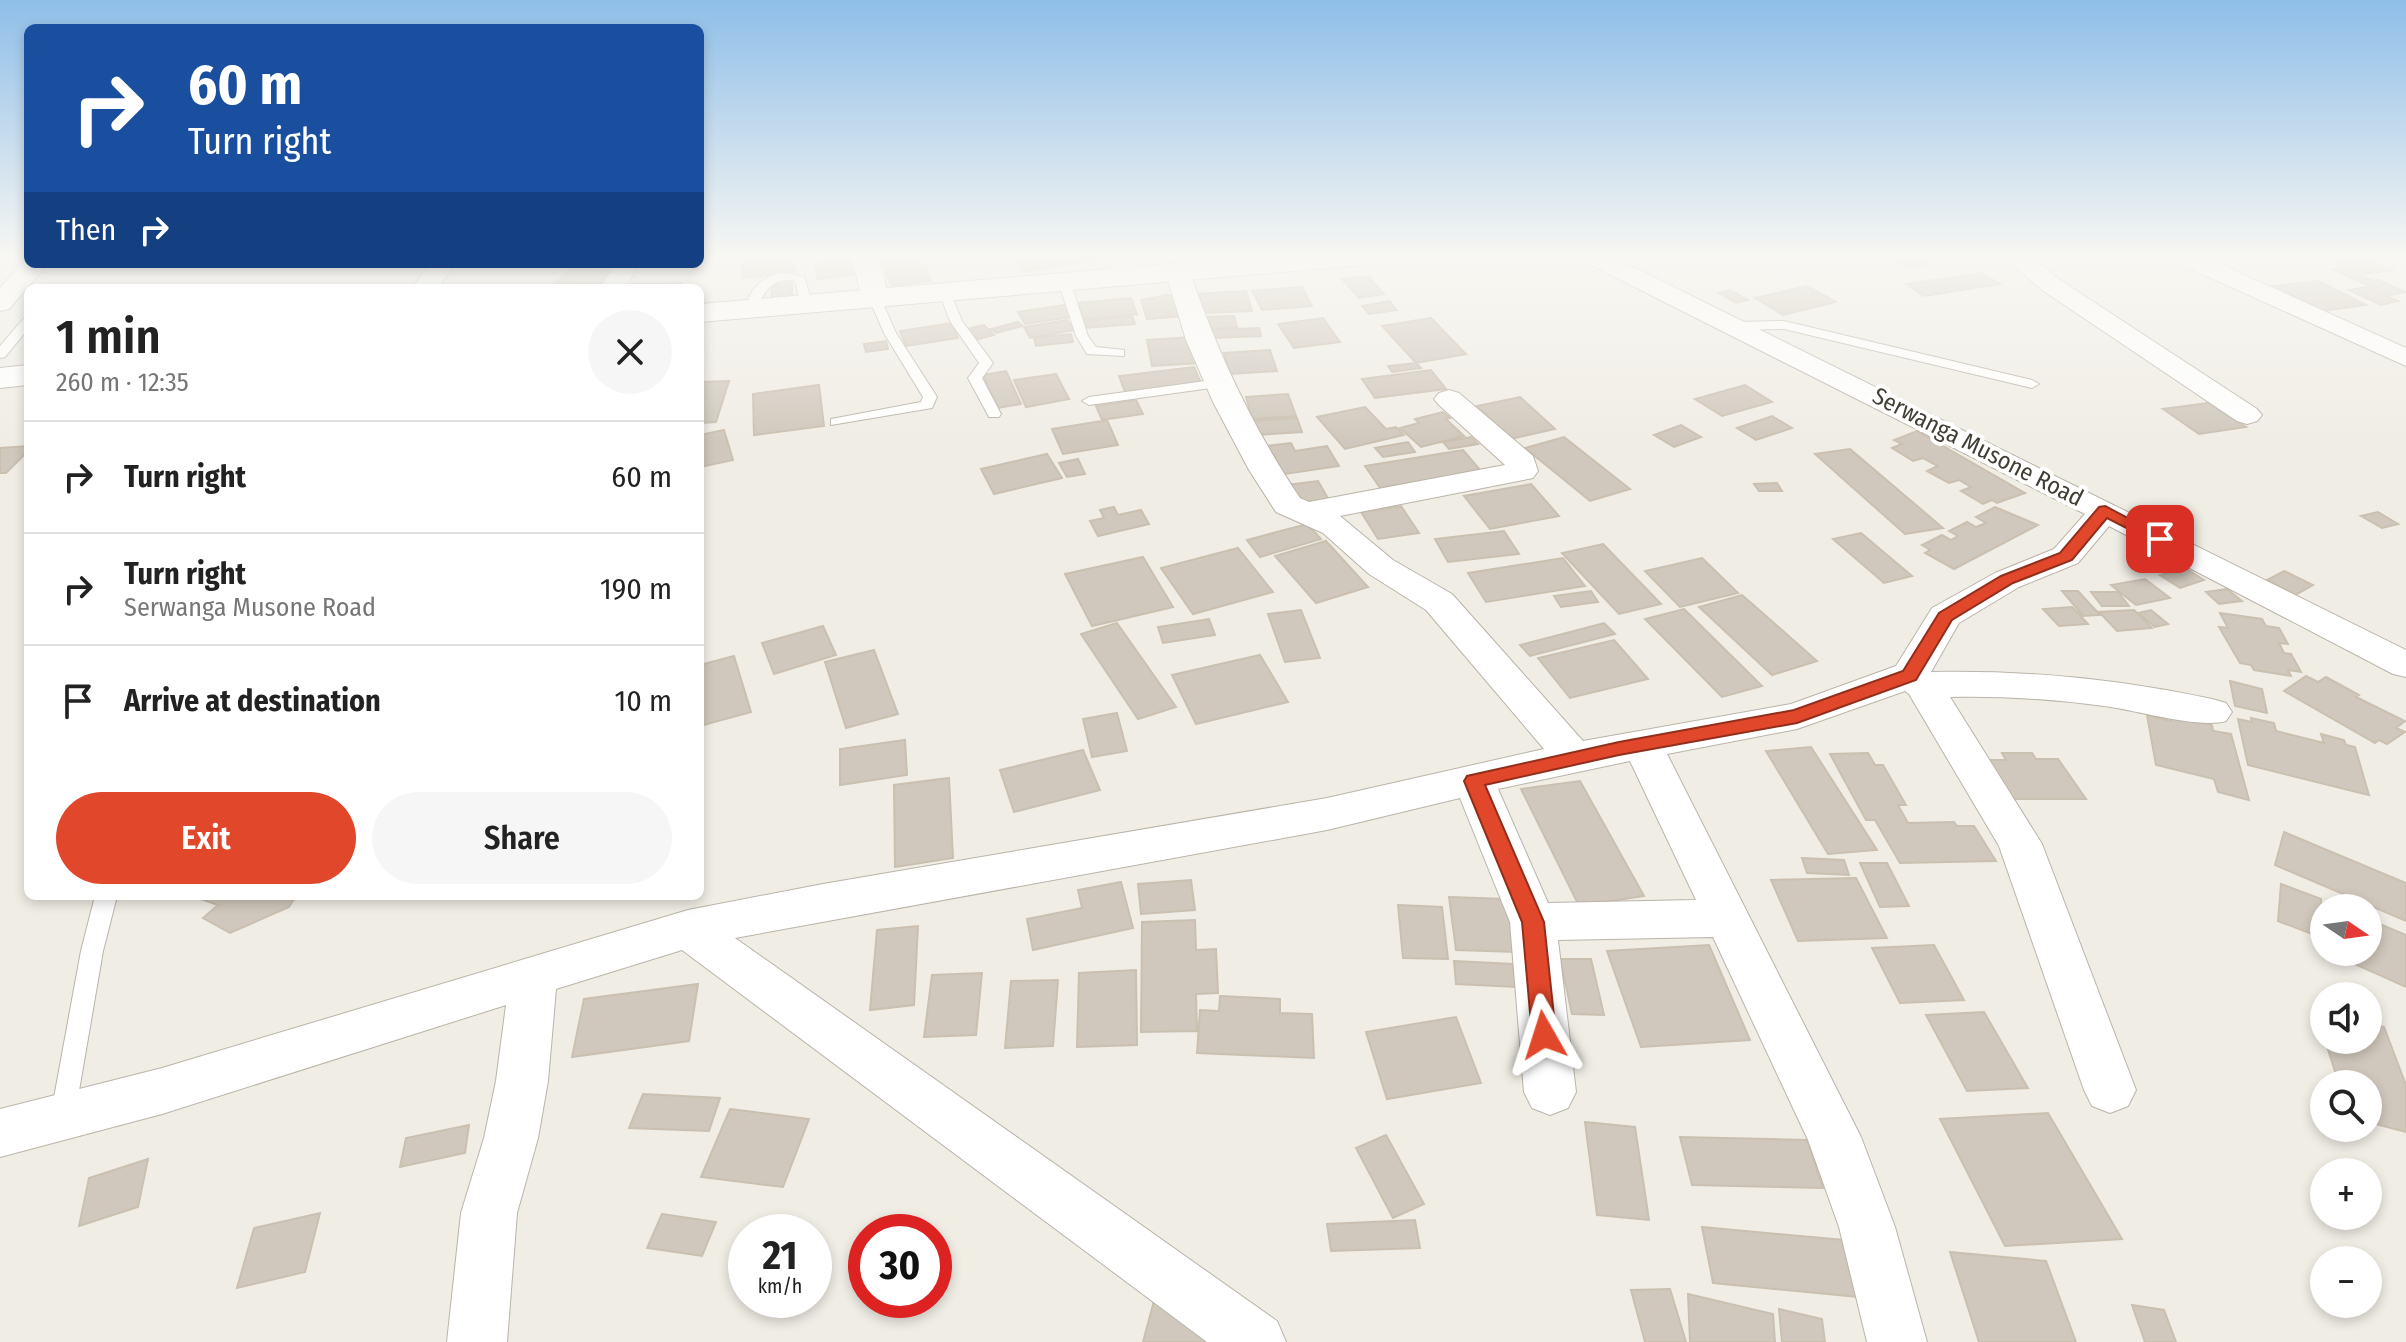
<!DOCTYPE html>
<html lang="en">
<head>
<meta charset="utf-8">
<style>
  body { margin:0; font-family:"Fira Sans Condensed",sans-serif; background:#f6f6f6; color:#222; height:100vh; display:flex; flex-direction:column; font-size:30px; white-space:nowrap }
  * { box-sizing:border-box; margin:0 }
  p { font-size:26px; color:#767676 }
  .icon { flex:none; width:44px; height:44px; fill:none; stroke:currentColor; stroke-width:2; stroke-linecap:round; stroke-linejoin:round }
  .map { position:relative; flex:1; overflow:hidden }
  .details { position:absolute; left:24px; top:284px; width:680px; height:616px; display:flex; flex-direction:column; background:#fff; border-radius:12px; box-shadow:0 4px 12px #0003 }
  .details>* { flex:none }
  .banner { position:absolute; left:24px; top:24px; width:680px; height:244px; border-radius:12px; box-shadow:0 4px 12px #0003; background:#1a4fa0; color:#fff; overflow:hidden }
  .needle { width:52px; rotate:103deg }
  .controls { position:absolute; left:2310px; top:894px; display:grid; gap:16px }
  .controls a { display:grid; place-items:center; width:72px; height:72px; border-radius:50%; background:#fff; box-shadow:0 4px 12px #0003; font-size:40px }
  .speed { position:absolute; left:728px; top:1214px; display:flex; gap:16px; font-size:40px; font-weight:700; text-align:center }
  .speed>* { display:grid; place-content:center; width:104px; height:104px; border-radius:50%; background:#fff; box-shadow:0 4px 12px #0003; line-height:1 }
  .speed small { font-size:20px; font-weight:400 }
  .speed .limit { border:12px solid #d22; background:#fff; color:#111 }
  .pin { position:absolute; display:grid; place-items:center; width:68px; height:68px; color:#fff; margin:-34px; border-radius:16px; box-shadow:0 4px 12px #0006 }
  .me { position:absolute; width:88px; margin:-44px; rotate:354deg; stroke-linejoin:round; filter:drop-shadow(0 0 6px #0008) }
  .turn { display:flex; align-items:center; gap:28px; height:168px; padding:0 32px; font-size:36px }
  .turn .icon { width:104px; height:104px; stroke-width:2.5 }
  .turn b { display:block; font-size:56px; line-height:68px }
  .then { display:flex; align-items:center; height:76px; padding:0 32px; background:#0003; gap:16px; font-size:30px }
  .round { display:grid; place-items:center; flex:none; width:84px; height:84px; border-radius:42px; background:#f6f6f6 }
  .headline { display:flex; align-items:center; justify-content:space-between; height:136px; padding:0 32px }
  h1 { font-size:48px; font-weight:600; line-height:60px }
  .primary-button { display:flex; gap:16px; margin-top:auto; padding:16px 32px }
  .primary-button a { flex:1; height:92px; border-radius:48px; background:#e1472b; color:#fff; font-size:32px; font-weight:600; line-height:92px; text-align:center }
  .primary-button a+a { background:#f6f6f6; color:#222 }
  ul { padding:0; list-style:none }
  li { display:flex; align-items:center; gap:24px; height:112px; padding:0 32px; border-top:2px solid #e0e0e0 }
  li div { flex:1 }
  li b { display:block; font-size:30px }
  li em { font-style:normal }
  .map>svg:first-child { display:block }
</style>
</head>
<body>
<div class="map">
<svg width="2406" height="1342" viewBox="0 0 2406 1342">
  <rect width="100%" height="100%" fill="#f0ede5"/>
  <path fill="#d0c8bc" stroke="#cac0b0" stroke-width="2" d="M792,255L795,272L743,278L741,257Z
    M882,255H916L918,263L885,267Z
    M1058,255L1066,265L1024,272L1017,262Z
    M1064,255H1109L1112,258L1070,264Z
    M1886,255H1914L1930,265L1907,268Z
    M2323,255H2360L2356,256L2394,270L2364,274Z
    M856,259L859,274L817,279L815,264Z
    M925,264L931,281L891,286L885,270Z
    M2342,267L2373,281L2378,280L2406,292L2390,295L2332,269Z
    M570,269L614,270L600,285L556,283Z
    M1981,273L2000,284L1924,296L1906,284Z
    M1368,276L1384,294L1359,298L1342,279Z
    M2318,281L2366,305L2322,311L2274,286Z
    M681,283L679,288H629L631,284Z
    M792,283V301L771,303L772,285Z
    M1807,286L1836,302L1783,315L1755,298Z
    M1302,287L1312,306L1262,310L1252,291Z
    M2366,287L2398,301L2381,305L2349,290Z
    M1730,290L1748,300L1736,303L1719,293Z
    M1246,291L1252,311L1199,313L1195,294Z
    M1167,295L1179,297L1186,316L1147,319L1141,300Z
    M1131,298L1137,314L1083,319L1078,303Z
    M1389,301L1397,310L1369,314L1362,306Z
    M1064,305L1071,317L1025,324L1018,312Z
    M1132,316L1135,324L1084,328L1082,321Z
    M1234,316L1237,327L1207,329L1204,317Z
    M1323,318L1340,342L1294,348L1278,324Z
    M1431,318L1466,354L1416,363L1382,326Z
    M1067,320L1074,330L1030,338L1024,327Z
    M1018,322L1023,326L996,333L991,329Z
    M951,323L958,338L906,346L900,331Z
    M984,325L994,335L975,340L966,329Z
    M1259,328L1261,336L1211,338L1209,330Z
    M1071,334L1073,342L1036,346L1034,338Z
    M1193,337L1200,363L1152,366L1147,340Z
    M886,341L888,349L866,352L864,344Z
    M1270,350L1277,371L1230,374L1224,353Z
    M1416,363L1421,368L1392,372L1388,366Z
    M1194,367L1201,383L1125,392L1119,376Z
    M1431,370L1446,389L1375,398L1362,379Z
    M1006,371L1021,404L998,408L983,375Z
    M1056,374L1069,399L1026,407L1014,380Z
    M729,381L716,422L700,423V382Z
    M819,385L824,426L754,435L753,394Z
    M1745,385L1772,402L1722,416L1695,399Z
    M1288,394L1296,416L1252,419L1246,397Z
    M1520,397L1555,429L1511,439L1477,406Z
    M1136,400L1143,414L1102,420L1096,406Z
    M2208,403L2246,427L2199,434L2163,409Z
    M1365,407L1386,429L1396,427L1404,435L1345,449L1317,417Z
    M1443,412L1450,418L1446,419L1464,436L1421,447L1400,428L1419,423L1415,419Z
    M1772,416L1792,428L1756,440L1737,428Z
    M1297,418L1302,432L1256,435L1251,421Z
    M1107,420L1118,445L1063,454L1052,429Z
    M1681,425L1701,437L1674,447L1654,435Z
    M724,430L733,460L700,467V435Z
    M1917,431L2025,493L1997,503L1992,500L1983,504L1961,491L1971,487L1959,480L1949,483L1927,471L1938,466L1923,458L1913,461L1892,448L1902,444L1894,440Z
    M1471,437L1478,444L1449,449L1443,442Z
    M1564,437L1630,489L1590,501L1525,448Z
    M1408,442L1415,452L1383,457L1375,448Z
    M1291,443L1295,451L1327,446L1339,466L1278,475L1265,446Z
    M28,446V451L6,473H0V448Z
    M1850,449L1943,528L1905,534L1815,454Z
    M1463,450L1481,471L1380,488L1365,466Z
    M1047,454L1062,478L994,494L981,469Z
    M1078,459L1085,474L1067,477L1059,463Z
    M1318,481L1330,502L1297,507L1286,485Z
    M1777,483L1782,491H1759L1754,484Z
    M1531,484L1559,516L1490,529L1464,496Z
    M1401,506L1419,533L1378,539L1361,512Z
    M1114,507L1118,515L1141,510L1149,524L1098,536L1090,521L1104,518L1100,510Z
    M1995,507L2038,525L1954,569L1925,553L1930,550L1922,545L1942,535L1951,540L1958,536L1949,531L1967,522L1976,527L1986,523L1976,517Z
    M2378,512L2398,524L2382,528L2361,516Z
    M1307,524L1321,539L1260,557L1247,540Z
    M1504,531L1519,554L1448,562L1435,539Z
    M1861,533L1912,576L1884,583L1833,539Z
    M1326,541L1368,587L1316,603L1275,556Z
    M1603,544L1661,604L1619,614L1562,553Z
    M1238,548L1273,592L1193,614L1161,568Z
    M1143,557L1173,607L1092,626L1065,574Z
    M1563,558L1585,586L1486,602L1468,573Z
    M1702,558L1738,593L1680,607L1645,571Z
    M2185,568L2204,580L2180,588L2160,575Z
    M2284,571L2313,585L2295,595L2267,580Z
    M2145,579L2170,598L2136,605L2111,585Z
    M2227,589L2242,601L2219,604L2206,592Z
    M1591,591L1598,602L1561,607L1554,596Z
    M2062,591H2078L2100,615L2083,616Z
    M2091,592H2118L2129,606H2102Z
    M1742,595L1817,661L1772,675L1699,607Z
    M2072,607L2088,624L2059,626L2043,609Z
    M1684,609L1762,686L1722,697L1645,619Z
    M1301,610L1320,658L1285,662L1268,614Z
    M2134,610L2152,628L2117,631L2099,612Z
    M2151,610L2168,624L2155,627L2138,613Z
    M2220,613L2262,619L2266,626L2279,628L2288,644L2279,643L2284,653L2291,654L2301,672L2288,670L2291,676L2254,670L2251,665L2240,663L2219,627L2228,628Z
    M1209,619L1215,635L1163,643L1158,627Z
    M1117,623L1176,707L1138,719L1081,634Z
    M1604,623L1615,634L1530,656L1520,645Z
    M823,626L836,655L774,674L762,643Z
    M1614,640L1648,679L1570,698L1538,658Z
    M874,650L898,714L846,728L825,662Z
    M1260,655L1288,702L1196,724L1172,675Z
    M734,656L751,712L700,726V665Z
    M2306,676L2318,682L2326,677L2359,695L2356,697L2405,721L2396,728L2405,732L2387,744L2379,740L2375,743L2284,691Z
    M2230,681L2262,689L2267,713L2235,706Z
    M1117,713L1127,751L1092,757L1083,719Z
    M2147,715L2171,721L2170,715L2212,725L2213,731L2231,734L2249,800L2218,792L2214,779L2156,765Z
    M2251,718L2274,723L2276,731L2324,743L2321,734L2344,740L2346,745L2355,747L2369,795L2248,765L2238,719L2252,722Z
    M905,740L907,775L840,785V749Z
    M1811,747L1877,850L1828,854L1766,751Z
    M1083,750L1100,790L1014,812L1000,770Z
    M1868,753L1875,765H1883L1906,805H1898L1908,823L1954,822L1957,826H1974L1996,861L1900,863L1875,820H1866L1830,754Z
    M2002,753H2032L2036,759H2058L2086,799H2012L1987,760H2006Z
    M949,778L953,858L895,867L894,785Z
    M1580,781L1644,896L1579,906L1521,789Z
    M2284,832L2406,883V921L2275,865Z
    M1802,858L1844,860L1849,875L1807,873Z
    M1860,863H1887L1909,906L1880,907Z
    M1856,878L1887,938L1798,941L1771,880Z
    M1191,880L1195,910L1141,914L1138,884Z
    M1121,882L1133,928L1033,950L1027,919L1082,908L1078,890Z
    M2281,884L2321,899L2320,937L2278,921Z
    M192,896H296L289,907L230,933L203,918L218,905Z
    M1449,897L1507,899L1516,952L1456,950Z
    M1398,905L1442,907L1448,959L1403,958Z
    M2368,919L2406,935V987L2328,952H2368Z
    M1195,920L1196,950L1216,949L1218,993L1196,994L1197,1031L1141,1032L1142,922Z
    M918,926L914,1005L870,1010L877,930Z
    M1709,945L1750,1040L1641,1047L1607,951Z
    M1934,945L1964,1000L1900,1003L1872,948Z
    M1560,959H1591L1604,1015L1572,1014Z
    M1454,961L1513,964L1516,987L1456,984Z
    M1136,970L1137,1045L1077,1047L1079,973Z
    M982,973L976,1035L924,1037L932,975Z
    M1058,980L1053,1046L1005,1048L1011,981Z
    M698,984L689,1041L572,1057L584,999Z
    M1220,996L1280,999V1013L1312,1014L1314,1058L1197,1053L1200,1010L1219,1011Z
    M1984,1012L2028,1088L1967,1091L1926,1015Z
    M1456,1017L1481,1083L1387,1099L1366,1032Z
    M2368,1023L2384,1027L2406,1085V1132L2368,1122V1084H2339L2325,1040H2368Z
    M643,1094L720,1098L709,1131L629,1128Z
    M730,1109L809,1119L783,1187L701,1177Z
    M2048,1113L2122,1239L2005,1246L1940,1119Z
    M1585,1122L1635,1127L1649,1220L1597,1215Z
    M469,1125L465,1153L400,1167L406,1138Z
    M1386,1135L1424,1204L1393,1218L1356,1148Z
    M1680,1137L1807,1140L1823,1188L1692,1185Z
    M148,1159L138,1207L79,1226L89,1178Z
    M320,1213L305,1272L237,1288L254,1228Z
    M662,1214L716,1222L702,1256L647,1248Z
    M1415,1220L1420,1248L1331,1251L1327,1224Z
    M1702,1227L1844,1240L1859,1297L1713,1283Z
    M1950,1252L2046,1261L2076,1342H1979Z
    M1670,1289L1686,1342H1645L1631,1290Z
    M1688,1294L1773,1314L1775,1342H1690Z
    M1155,1297L1221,1342H1143Z
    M2132,1305L2164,1310L2176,1342H2145Z
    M1779,1309L1822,1319L1825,1342H1782Z"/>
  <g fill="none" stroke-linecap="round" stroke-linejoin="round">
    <g stroke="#bab4a9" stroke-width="2">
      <path id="service" d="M781,273L804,276L813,305L811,308L801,305L795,281C770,277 765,292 755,312H747C745,292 762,277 781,273Z
        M1064,277L1070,281L1088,336L1096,347L1124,350V356L1087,354L1076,336L1058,281Z
        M941,289H949L962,321L993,363L982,378L1001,414L999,417H989L968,378L979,363L950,321L939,292Z
        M871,296L881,299L896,333L937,397L932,408L831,425V419L921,402L923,397L884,333L869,299Z
        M28,317V329L5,357L0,358V346L24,318Z
        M1784,321L2032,380L2039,384L2032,388L1784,329L1734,330L1728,326L1734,322Z
        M1220,379L1227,383L1225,386L1089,405L1082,401L1089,397Z
        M95,896H117L103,951L75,1114L72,1122L63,1125L54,1122L51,1114L81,951Z"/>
    </g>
    <g stroke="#bab4a9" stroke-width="2">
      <path id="minor" d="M851,255H875L884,275L888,299L884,304H866C857,291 857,270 851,255Z
        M1104,255H1129L1144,275L1140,280H1122Z
        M1578,255H1609L2406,650V677L2393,674L2109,526L2078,563L2019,587L1959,623L1931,672C2026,670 2119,679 2212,699L2226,703L2232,712L2226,721C2199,729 2136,710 2104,706C2053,699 2001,696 1950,697L2042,844L2136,1090L2128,1106L2110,1113L2092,1106L2084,1090L1999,846L1909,694L1905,691L1797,729L1667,754L1861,1137L1895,1227L1927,1342H1867L1839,1227L1808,1140L1713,937L1558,940L1576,1092L1568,1108L1550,1115L1532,1108L1524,1092L1510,922L1460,798L1327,830L735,938L1277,1321L1286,1342H1207L682,950L556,989L548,1081L538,1138L517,1213L507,1342H447L461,1213L484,1138L496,1081L506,1005L162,1114L0,1157V1109L162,1068L688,910L823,884L1327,798L1544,749L1426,610L1369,574L1323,533L1276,512L1249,470L1213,402L1186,340L1165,270L1168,265H1186L1189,270C1217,351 1252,427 1300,498L1309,502L1505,465L1439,405L1434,399L1439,393L1449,390L1459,393L1533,456L1538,471L1533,478L1340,516L1393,560L1452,594L1583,741L1791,704L1896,666L1932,608L1995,573L2054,549L2085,514L1581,260ZM1630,761L1696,900L1548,903L1498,789Z
        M2001,255H2028L2060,280L2257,409L2262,415L2257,421L2247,424L2237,421L2042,290Z
        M2168,255H2200L2406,348V366L2171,260Z
        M27,259L28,264H48L9,309L0,311V288Z
        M430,264H455L438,288H412Z
        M615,264H639L626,288H600Z"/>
    </g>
    <g stroke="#bab4a9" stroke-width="2">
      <path id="tertiary" d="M1274,255H1388L1384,261L1374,264L700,322V304Z
        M28,365V385L0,388V368Z"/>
    </g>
    <use href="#service" fill="#fff" fill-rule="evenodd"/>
    <use href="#minor" fill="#fff" fill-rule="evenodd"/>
    <use href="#tertiary" fill="#fff" fill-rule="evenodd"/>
  </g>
  <linearGradient id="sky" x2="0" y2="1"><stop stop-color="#8ebee8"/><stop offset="0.58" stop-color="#f8f7f3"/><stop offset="1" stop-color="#f8f7f3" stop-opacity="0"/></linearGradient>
  <rect width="2406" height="443" fill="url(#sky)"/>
  <path fill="#e1472b" stroke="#922e1c" stroke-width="2" d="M2105,506L2168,539L2160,544L2154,542L2107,518L2072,560L2013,583L1952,620L1916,680L1797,723L1619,755L1485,785L1544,922L1556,1035L1552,1042L1544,1045L1536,1042L1532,1035L1522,922L1464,781L1467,776L1619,742L1794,710L1903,671L1939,613L2001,576L2060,553L2099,507Z"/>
  <g text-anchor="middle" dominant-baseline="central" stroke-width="8" stroke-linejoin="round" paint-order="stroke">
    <g font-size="24" fill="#423d35" stroke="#fff">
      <text transform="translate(1978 447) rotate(27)">Serwanga Musone Road</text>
    </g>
  </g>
</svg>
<div class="controls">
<a><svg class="needle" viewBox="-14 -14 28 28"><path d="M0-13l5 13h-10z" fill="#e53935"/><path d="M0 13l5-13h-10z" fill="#767676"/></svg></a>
<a><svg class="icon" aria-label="sound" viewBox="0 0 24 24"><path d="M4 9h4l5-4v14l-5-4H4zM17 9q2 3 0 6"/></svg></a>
<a><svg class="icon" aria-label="search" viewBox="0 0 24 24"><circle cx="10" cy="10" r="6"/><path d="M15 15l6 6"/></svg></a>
<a>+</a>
<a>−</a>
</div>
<div class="speed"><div>21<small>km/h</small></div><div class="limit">30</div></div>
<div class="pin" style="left:2160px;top:539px;background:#d93025"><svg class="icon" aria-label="arrive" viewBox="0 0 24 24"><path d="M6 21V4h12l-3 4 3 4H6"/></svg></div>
<svg class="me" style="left:1544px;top:1035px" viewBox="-20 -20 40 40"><path d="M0-17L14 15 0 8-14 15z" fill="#e1472b" stroke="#fff" stroke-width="4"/></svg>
<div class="banner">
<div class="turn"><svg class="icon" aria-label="right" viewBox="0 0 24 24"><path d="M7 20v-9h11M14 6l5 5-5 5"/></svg><div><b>60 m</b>Turn right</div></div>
<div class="then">Then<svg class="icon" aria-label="right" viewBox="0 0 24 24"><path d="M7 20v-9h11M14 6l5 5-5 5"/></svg></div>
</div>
<section class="details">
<div class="headline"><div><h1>1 min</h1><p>260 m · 12:35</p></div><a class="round"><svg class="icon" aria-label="close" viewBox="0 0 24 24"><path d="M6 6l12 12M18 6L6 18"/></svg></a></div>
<ul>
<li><svg class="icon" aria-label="right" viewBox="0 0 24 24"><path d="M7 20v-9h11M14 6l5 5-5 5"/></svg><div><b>Turn right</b></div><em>60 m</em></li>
<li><svg class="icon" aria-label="right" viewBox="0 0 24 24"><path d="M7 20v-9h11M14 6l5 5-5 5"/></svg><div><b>Turn right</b><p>Serwanga Musone Road</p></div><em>190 m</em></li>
<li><svg class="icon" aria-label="arrive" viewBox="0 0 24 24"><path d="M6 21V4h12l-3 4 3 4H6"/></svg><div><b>Arrive at destination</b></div><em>10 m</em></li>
</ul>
<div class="primary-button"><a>Exit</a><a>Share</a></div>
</section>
</div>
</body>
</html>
